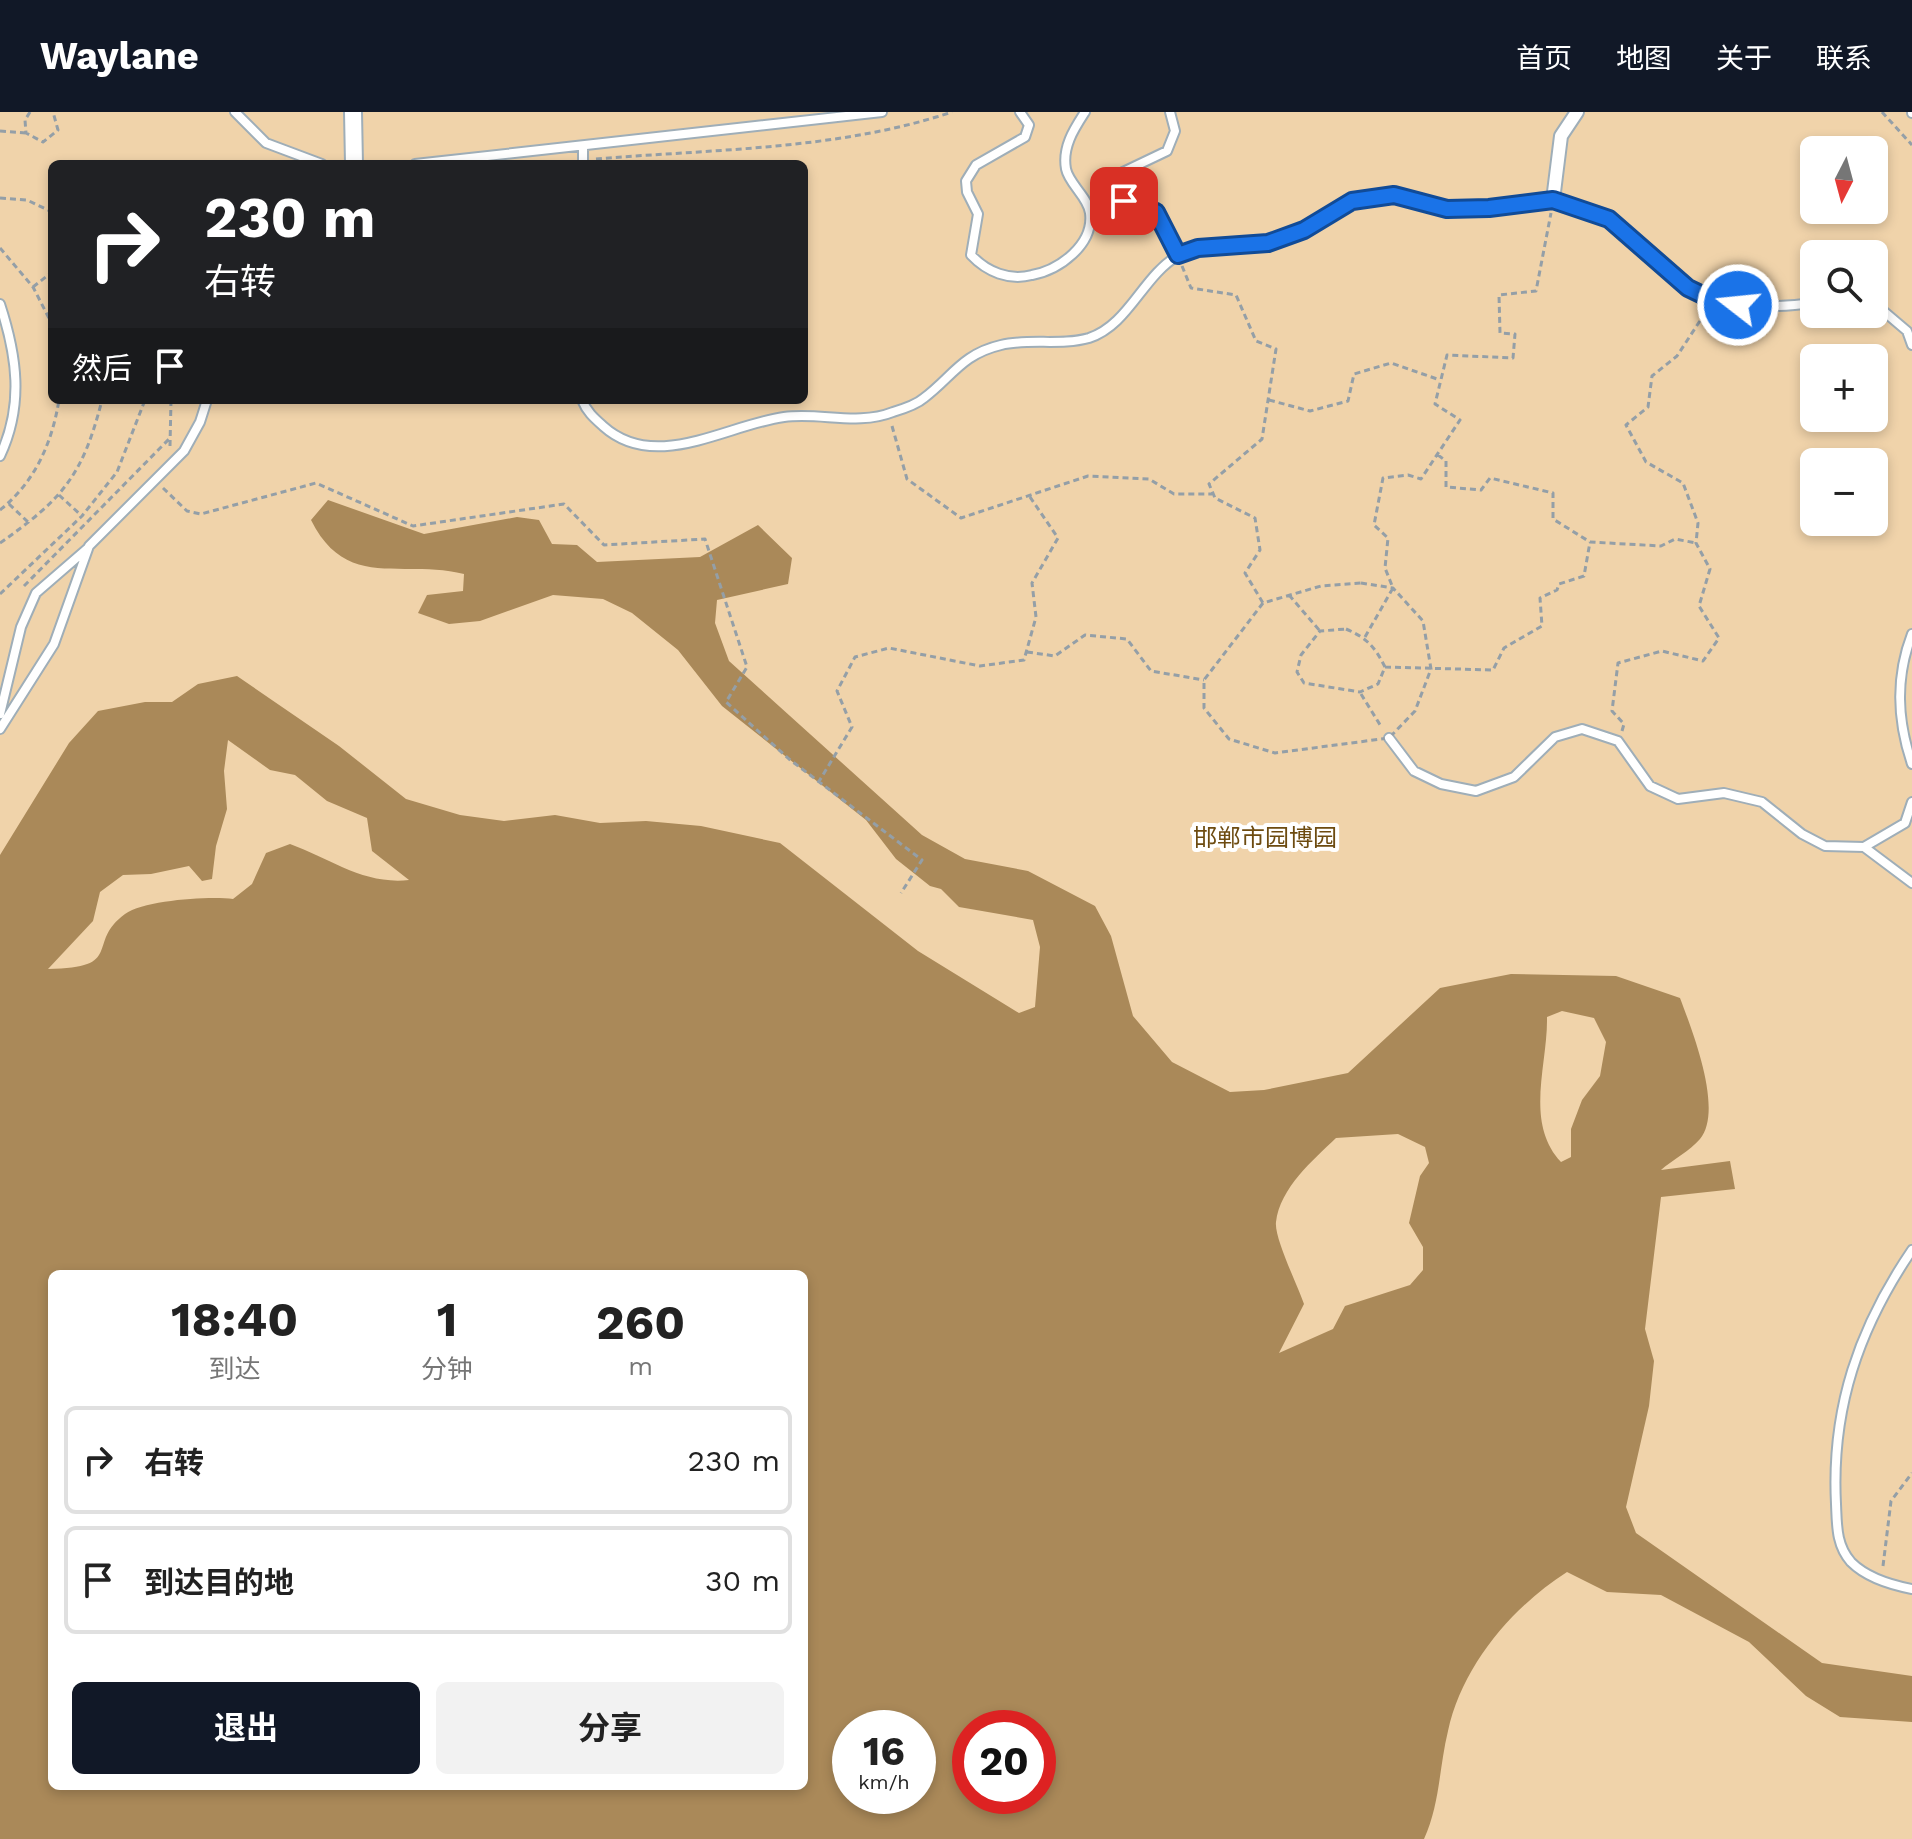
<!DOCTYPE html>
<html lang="zh">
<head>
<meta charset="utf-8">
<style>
  body { margin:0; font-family:"Work Sans","Noto Sans SC",sans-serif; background:#f2f2f2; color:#222; height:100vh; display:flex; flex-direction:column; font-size:30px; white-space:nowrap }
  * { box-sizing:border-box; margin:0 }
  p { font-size:26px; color:#767676 }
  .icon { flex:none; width:44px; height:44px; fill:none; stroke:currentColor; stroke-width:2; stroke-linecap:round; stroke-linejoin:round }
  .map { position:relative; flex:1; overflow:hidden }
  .side { position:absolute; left:48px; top:1158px; width:760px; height:520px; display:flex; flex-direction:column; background:#fff; border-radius:12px; box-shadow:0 4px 12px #0003 }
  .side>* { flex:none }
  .top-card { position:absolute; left:48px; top:48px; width:760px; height:244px; border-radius:12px; box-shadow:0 4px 12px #0003; background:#202124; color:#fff; overflow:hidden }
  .needle { width:52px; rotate:186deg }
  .tools { position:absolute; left:1800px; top:24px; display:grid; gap:16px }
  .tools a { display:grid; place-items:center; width:88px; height:88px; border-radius:12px; background:#fff; box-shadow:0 4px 12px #0003; font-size:40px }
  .speed { position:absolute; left:832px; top:1598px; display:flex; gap:16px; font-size:40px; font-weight:700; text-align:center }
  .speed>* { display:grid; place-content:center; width:104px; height:104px; border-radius:50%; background:#fff; box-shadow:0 4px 12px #0003; line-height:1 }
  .speed small { font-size:20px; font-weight:400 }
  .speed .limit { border:12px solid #d22; background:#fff; color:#111 }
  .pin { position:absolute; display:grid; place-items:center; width:68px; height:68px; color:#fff; margin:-34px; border-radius:16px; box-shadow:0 4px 12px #0006 }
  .me { position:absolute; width:88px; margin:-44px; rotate:286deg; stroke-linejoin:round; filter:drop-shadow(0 0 6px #0008) }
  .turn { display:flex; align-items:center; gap:28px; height:168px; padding:0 24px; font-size:36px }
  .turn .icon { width:104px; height:104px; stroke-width:2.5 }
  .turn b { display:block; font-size:56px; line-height:68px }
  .then { display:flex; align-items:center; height:76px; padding:0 24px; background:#0003; gap:16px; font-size:30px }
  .eta { display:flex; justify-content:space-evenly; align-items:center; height:136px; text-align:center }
  .eta b { font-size:48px; font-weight:700; line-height:56px }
  .action { display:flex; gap:16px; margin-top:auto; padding:16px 24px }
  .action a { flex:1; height:92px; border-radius:12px; background:#111827; color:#fff; font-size:32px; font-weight:700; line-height:92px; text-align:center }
  .action a+a { background:#f2f2f2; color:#222 }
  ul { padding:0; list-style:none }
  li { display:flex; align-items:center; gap:24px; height:108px; margin:0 16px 12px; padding:0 8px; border:4px solid #e0e0e0; border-radius:12px }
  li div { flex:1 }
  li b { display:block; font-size:30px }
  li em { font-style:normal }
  header { display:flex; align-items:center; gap:48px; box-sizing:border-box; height:112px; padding:0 40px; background:#111827; color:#fff }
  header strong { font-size:38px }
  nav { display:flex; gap:44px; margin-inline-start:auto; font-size:28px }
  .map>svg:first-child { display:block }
</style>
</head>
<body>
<header>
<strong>Waylane</strong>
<nav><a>首页</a><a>地图</a><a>关于</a><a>联系</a></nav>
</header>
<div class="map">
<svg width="1912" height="1727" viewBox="0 0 1912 1727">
  <rect width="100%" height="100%" fill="#dcebf7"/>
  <path fill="#f0d3aa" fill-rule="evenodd" d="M0,0H1912V1727H0ZM1814,38H1874V98H1814ZM52,52H804V288H52ZM1814,142H1874V202H1814ZM1814,246H1874V306H1814ZM1814,350H1874V410H1814ZM52,1162H804V1674H52ZM850,1616H918V1684H850ZM970,1616H1038V1684H970Z"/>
  <path fill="#aa8959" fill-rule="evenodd" d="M328,388L424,422L517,405L539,408L552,432L577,433L597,450L700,445L758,413L792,446L788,472L717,488L715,511L729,549L922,723L965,747L1028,759L1095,794L1111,824L1133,904L1172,950L1230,980L1264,978L1348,961L1440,876L1511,862L1616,864L1680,886C1692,918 1724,998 1700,1027C1690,1039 1672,1048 1661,1058L1730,1049L1735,1077L1661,1085L1645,1217L1654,1249L1649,1294L1626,1395L1636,1421L1822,1551L1912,1564V1610L1840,1605L1806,1584L1749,1530L1661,1483L1607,1480L1567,1460C1512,1495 1462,1554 1448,1619C1439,1656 1440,1692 1424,1727H0V743L69,631L98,599L145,590H172L198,572L237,564L339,634L406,687L460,703L504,709L555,703L600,711L646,709L701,714L780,731L918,839L1019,901L1035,895L1040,835L1033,808L959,795L941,777L930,774L896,747L866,708L722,594L678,538L632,501L603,487L553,483L480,509L449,512L418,501L427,483L463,479L464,462C402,446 347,480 311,408ZM228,628L270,658L295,663L327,689L367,706L372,739L409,768C364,773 331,747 290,732L266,741L252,772L233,787C210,784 145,788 125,802C85,831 126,856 48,857L93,809L100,780L123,763L151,762L189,754L202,769L212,767L216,734L227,697L224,659ZM1562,899L1594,906L1606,930L1600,964L1582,988L1571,1017V1045L1561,1050C1524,1010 1548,953 1547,905ZM1398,1022L1425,1035L1429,1051L1420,1064L1409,1111L1423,1135V1158L1410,1173L1345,1194L1333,1217L1279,1241L1304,1192C1298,1174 1274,1126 1276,1110C1280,1076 1313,1048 1336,1026ZM52,1162H804V1674H52ZM918,1616V1684H850V1616ZM1038,1616V1684H970V1616Z"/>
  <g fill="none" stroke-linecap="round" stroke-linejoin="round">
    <g stroke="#9faeb8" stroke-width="12">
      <path id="service" d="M235,0L266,31L322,52
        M1020,0L1029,13L1025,25L976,53L966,69L967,80L978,102L971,143C987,160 1009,169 1032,163C1059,158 1094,133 1090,101C1088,85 1069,72 1066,57C1062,35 1074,17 1085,0
        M1170,0L1175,19L1167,39L1123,60L1112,74L1124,89L1156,100L1178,143
        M1912,0V1
        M583,34V52
        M415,52L882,0
        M1874,191L1907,219L1912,233
        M0,192C17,244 24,293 0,344
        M582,288C587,300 594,306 603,314C655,361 726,313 784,305C820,300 858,314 893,300C903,297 916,293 924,286C952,265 962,242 1001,233C1029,226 1061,234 1089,226C1129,213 1143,163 1179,143C1204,128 1238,136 1266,131C1299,125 1321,101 1352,89C1388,75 1416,96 1452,96C1483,97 1528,85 1554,88C1569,90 1591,99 1605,105C1621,112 1634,130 1646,141C1705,194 1736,200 1814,191
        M1912,522C1895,566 1897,608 1912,652
        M0,602L21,515L36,481L88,436
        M0,617L54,532L89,434L184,339L200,310L207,288
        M1389,626L1414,659L1441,672L1476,679L1514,665L1555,625L1582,617L1618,629L1650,674L1678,687L1724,681L1762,690L1802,722L1825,734L1864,735L1905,711L1912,690
        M1864,735L1912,771
        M1912,1138C1859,1216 1831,1296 1836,1392C1837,1413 1836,1433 1851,1450C1866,1465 1891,1473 1912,1477"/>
    </g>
    <g stroke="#9faeb8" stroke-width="16">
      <path id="pedestrian" d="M1553,88L1561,24L1577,0"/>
    </g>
    <g stroke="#9faeb8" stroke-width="20">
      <path id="minor" d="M353,0L354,52"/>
    </g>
    <path stroke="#949fa7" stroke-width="3" stroke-dasharray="6 4" stroke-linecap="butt" d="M30,0L25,8L26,21L43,30L58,18L53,0
      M1882,0L1912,33
      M0,19L26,21
      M596,47C714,37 839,38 952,0
      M0,86L27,88L52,100
      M0,136L33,175L52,212
      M1182,154L1191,176L1236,183L1256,229L1276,237L1262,327L1209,372L1215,386L1255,406L1260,438L1245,461L1263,491
      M33,175L52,160
      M1269,288L1310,299L1348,289L1354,262L1391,251L1440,268
      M892,314L907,367L961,406L1088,364L1149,367L1174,382H1212
      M170,334L171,288
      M1438,343L1446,349V375L1481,378L1490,366L1553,381V407L1590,430L1661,434L1675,427L1696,431
      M163,376L187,399L201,402L316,371L413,414L564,392L604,433L705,427L747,555L726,590L789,647L922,748L901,781
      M59,383L82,404
      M9,392L29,411
      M0,398C35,370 52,331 59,288
      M0,431C63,387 83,363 102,288
      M1361,471L1393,476L1423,509L1431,557L1415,599L1389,626L1275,641L1229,627L1204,596V568L1263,491L1321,474Z
      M24,474L170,326
      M0,482L82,404L117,360L145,288
      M1289,483L1320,519
      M1346,517C1367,526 1375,535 1385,555L1378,572L1360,580L1304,571L1297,560L1301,543L1320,519Z
      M1365,525L1393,476L1385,456L1388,426L1374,413L1383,366L1408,363L1421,367L1460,308L1435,292L1447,243L1513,246L1515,222L1500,221L1499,183L1536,179L1551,101
      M1027,540L1055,544L1085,523L1127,527L1151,559L1204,568
      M1385,555L1493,558L1504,536L1542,514L1540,486L1557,478L1559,472L1584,464L1590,430
      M1361,582L1382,616
      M1622,619L1624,612L1612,599L1618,551L1662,539L1703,549L1719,526L1699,494L1710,457L1696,431L1698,411L1683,371L1646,350L1626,313L1648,295L1652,264L1677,244L1707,198
      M818,671L852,615L837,579L855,545L889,536L980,554L1024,548L1036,505L1032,471L1058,426L1028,382
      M1883,1454L1891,1389L1912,1361"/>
    <use href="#service" stroke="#fff" stroke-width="8"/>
    <use href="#pedestrian" stroke="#fff" stroke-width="12"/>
    <use href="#minor" stroke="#fff" stroke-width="16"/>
  </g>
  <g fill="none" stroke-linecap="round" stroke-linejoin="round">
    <g stroke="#114b97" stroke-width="20">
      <path id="route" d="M1124,89L1156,100L1178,143L1198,136L1268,131L1304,118L1352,89L1394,83L1447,97L1489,96L1553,88L1609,107L1688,176L1713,188L1738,193"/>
    </g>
    <use href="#route" stroke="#1a73e8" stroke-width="14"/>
  </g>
  <g text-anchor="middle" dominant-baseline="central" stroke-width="8" stroke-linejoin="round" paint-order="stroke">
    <g font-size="24" fill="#6d4b10" stroke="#fff">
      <text x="1265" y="726">邯郸市园博园</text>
    </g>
  </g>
</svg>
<div class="tools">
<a><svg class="needle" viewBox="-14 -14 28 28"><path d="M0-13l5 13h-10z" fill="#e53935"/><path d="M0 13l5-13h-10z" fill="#767676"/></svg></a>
<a><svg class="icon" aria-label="search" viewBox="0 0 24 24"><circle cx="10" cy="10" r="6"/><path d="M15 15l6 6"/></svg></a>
<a>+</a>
<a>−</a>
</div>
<div class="speed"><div>16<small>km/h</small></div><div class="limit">20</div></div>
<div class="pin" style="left:1124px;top:89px;background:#d93025"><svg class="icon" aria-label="arrive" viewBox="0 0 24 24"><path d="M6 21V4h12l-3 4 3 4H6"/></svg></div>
<svg class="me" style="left:1738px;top:193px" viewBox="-20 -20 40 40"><circle r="17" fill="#1a73e8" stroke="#fff" stroke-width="3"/><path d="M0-11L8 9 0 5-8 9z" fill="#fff"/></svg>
<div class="top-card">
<div class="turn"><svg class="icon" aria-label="right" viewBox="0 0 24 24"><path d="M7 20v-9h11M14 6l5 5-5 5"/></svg><div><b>230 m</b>右转</div></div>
<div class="then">然后<svg class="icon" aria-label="arrive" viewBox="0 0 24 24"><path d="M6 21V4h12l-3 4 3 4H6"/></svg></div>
</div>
<section class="side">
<div class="eta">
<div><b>18:40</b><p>到达</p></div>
<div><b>1</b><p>分钟</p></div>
<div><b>260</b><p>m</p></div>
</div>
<ul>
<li><svg class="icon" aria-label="right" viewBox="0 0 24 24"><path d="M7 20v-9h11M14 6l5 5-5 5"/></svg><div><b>右转</b></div><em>230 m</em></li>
<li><svg class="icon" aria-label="arrive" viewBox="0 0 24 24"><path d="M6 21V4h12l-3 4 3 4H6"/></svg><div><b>到达目的地</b></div><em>30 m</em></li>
</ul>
<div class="action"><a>退出</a><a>分享</a></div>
</section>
</div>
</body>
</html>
